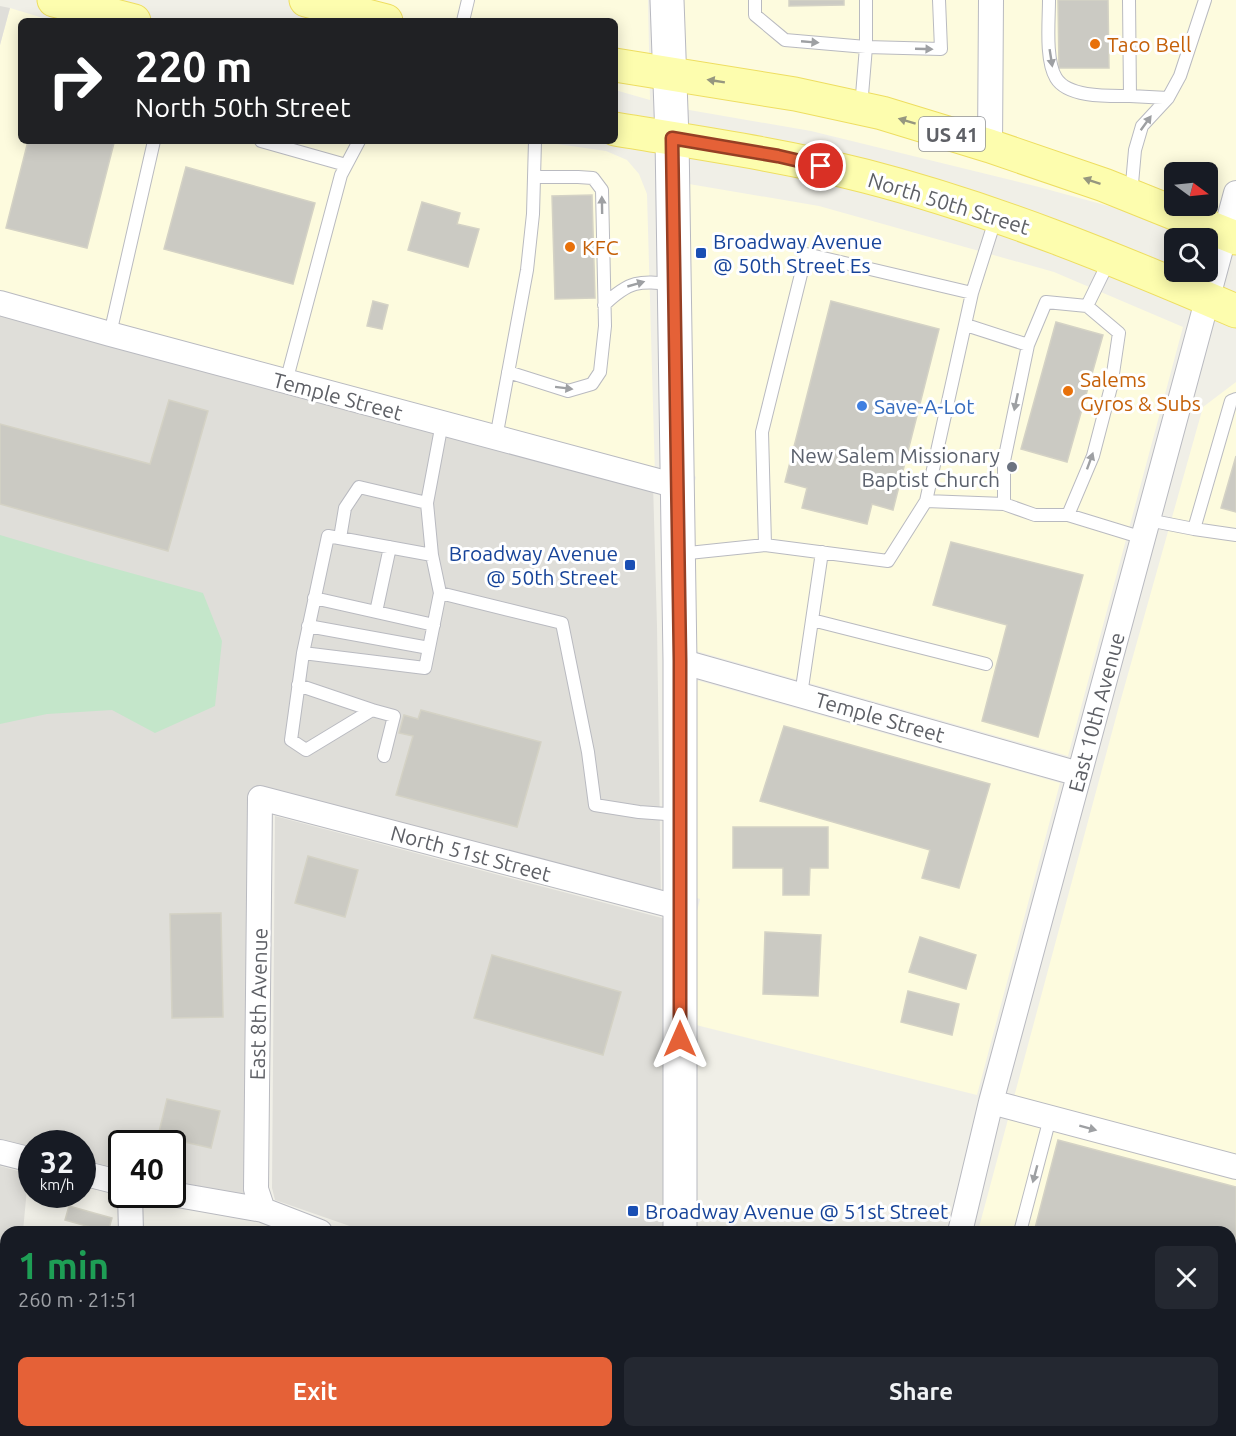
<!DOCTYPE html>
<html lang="en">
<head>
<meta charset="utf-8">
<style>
  body { margin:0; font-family:Ubuntu,sans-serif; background:#242831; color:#f1f3f6; height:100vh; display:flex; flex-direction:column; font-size:22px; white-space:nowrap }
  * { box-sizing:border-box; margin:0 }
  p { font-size:20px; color:#9ea1a6 }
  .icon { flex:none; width:33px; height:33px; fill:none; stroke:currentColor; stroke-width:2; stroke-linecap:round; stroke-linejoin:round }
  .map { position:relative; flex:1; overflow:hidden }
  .sheet { position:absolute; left:0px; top:1226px; width:1236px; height:212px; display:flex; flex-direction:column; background:#171b24; border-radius:18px 18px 0 0; box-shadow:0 3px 15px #0003 }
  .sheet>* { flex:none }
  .hud { position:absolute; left:18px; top:18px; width:600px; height:126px; border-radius:9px; box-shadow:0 3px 15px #0003; background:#202124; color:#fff; overflow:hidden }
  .needle { width:39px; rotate:105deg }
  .buttons { position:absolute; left:1164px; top:162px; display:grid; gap:12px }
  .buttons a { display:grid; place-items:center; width:54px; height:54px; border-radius:9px; background:#171b24; box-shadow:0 3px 15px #0003; font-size:30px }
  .speed { position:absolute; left:18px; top:1130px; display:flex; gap:12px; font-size:30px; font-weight:700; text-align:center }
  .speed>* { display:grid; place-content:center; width:78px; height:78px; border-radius:50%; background:#171b24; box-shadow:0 3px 15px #0003; line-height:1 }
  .speed small { font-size:15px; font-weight:400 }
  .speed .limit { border:3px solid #111; border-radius:9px; background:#fff; color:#111 }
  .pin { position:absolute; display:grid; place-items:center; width:51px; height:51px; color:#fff; margin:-26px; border:3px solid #fff; border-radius:50%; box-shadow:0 2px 6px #0007 }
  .me { position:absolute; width:66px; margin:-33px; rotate:0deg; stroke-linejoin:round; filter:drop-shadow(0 0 4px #0008) }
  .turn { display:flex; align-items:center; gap:21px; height:126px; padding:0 18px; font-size:27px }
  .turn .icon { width:78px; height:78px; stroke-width:2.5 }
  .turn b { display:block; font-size:42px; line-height:51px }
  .round { display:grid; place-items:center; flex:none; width:63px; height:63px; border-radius:9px; background:#242831 }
  .head { display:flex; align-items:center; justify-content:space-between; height:102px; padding:0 18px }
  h1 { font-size:36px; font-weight:700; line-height:45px; color:#1e9e55 }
  .primary-button { display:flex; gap:12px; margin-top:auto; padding:12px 18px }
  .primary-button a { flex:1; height:69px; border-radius:9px; background:#e56137; color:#fff; font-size:24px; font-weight:700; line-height:69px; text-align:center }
  .primary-button a+a { background:#242831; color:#f1f3f6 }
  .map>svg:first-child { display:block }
</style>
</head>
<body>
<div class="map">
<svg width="1236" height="1436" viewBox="0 0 1236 1436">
  <rect width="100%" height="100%" fill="#f0efe7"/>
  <path fill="#fdfbde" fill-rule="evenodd" d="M303,0H648L650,100L615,90V21H374Z
    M668,0H1236V193L1225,232L1171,223L1035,186L811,131L672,107ZM1174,172H1208V206H1174Z
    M10,8L53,21H21V141H536L606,151L627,160L639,174L647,194L655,476L0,303V45Z
    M689,184L819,206L1054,272L1183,327L1068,756L696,651L693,488L696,477L693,475Z
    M1236,382V1436H923L925,1431H1230V1232L978,1231L1119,706L1203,407Z
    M696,680L1060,783L977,1095L696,1025L697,911L700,899L697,898Z"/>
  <path fill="#dfded9" d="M0,6L10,8L0,45Z
    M0,305L653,483L657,626L661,903L259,796L246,1218L160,1194H172V1143H122L121,1183L83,1172L82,1143H32L31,1158L0,1149Z
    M275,816L666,919L665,1231H364L275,1200L272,1188Z
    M0,1166L32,1175L31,1178H28L23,1231L6,1232L7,1436H0Z"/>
  <path fill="#c4e6ca" d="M0,535L91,562L203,593L222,641L215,706L155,733L112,710L47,714L0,724Z"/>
  <path fill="#cbcac3" stroke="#d4d2c5" stroke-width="1.5" d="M789,0H844V5L789,6Z
    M1058,0H1108L1109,68H1059Z
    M28,141H105L114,143L87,248L6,228Z
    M186,167L315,203L293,284L164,249Z
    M592,195L595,298L555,299L552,196Z
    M422,202L460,213L457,224L479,229L468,267L408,250Z
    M373,301L388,305L382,329L367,326Z
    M831,301L939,329L893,510L872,504L867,524L802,508L807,488L785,482Z
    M1056,322L1103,335L1067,462L1021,449Z
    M169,400L208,411L168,551L0,504V424L150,464Z
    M1236,456V512L1221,508Z
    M951,542L1083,575L1038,737L982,721L1007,625L933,605Z
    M421,710L541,742L517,827L396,795L413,736L399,733L404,715L418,719Z
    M784,726L990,784L959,888L922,878L930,850L760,801Z
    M733,827H828V868H810L809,895H783V868H733Z
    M308,856L358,870L345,917L295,903Z
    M221,913L223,1017L172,1018L170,914Z
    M765,932L821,935L818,996L763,994Z
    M920,937L976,955L966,989L909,972Z
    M492,955L621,992L603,1055L474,1018Z
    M908,991L959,1004L952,1035L901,1022Z
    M167,1099L220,1111L211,1148L158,1136Z
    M1058,1140L1236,1187V1432L1230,1431V1232H1034Z
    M69,1206L112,1218L108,1232L65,1220Z
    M292,1431H316L315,1436H308Z
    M456,1431H485L484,1436H475Z
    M1069,1431H1194L1192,1436H1087Z"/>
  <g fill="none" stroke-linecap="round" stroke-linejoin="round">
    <g stroke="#b9bac0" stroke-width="14">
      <path id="lane" d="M755,0V15L785,40L866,47L941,49L939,0
        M1049,0C1049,21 1045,60 1056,78C1068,98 1110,96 1130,96
        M1129,0L1130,96L1168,98
        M463,21L468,0
        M861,107L866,47V0
        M261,141L346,165
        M1131,195L1135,150L1142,126L1168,98L1180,76L1205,0
        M604,305C630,280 639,281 673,284
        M1087,306L1110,259
        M966,325L1028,345
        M110,334L154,141
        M508,372L568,391L592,384L600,372L605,326L602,190L593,178L578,177H534
        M286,382L341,175L359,141
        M442,423L427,503L432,555L440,593L562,623L588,752L595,805L639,812L680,815
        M496,438L527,270L533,214L535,141
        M926,501L1004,504L1035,515H1068L1143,538
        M1004,504V461L1028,345L1046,302L1087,306L1119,333L1111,387L1093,456L1068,515
        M1148,520L1194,529L1231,401L1236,399
        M1194,529L1236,535
        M340,538L345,508L359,487L427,503
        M765,545L888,561L926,501L972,293
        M679,554L765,545L762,432L806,254L972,293L996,217
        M314,598L434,625
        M376,612L390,547
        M812,620L986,664
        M308,626L429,648
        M303,653L328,536L432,555
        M298,685L372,710L306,750L291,740L303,653L425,668L440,593
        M801,695L822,552
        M372,710L394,716L384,756
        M1020,1232L1050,1118
        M915,1431L935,1436
        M966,1436L967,1431"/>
    </g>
    <g stroke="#b9bac0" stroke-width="26">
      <path id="street" d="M990,146L991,0
        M0,303L110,334L677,486
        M680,661L1079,774
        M991,1102L1236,1167
        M0,1152L32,1160
        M82,1173L122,1183
        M130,1194L131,1232
        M172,1194L263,1210L320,1232
        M263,1210L256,1189L260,798L681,908
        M960,1232L991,1102L1236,193
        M136,1431V1436
        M327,1436V1431
        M910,1436L911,1431"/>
    </g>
    <g stroke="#b8b9c0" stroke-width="35">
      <path id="secondary" d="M667,0L672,138L680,661V1232
        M682,1431V1436"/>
    </g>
    <g stroke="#eede61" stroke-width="35">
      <path id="primary" d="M54,0L134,21
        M306,0L386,21
        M615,65L795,94L882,113L990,146L1104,185L1236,238
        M615,129C699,143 783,155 865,176C993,209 1115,259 1236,311"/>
    </g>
    <use href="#lane" stroke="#fff" stroke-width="12"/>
    <use href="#street" stroke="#fff" stroke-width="24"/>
    <use href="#secondary" stroke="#fff" stroke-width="33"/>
    <use href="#primary" stroke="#fdfdae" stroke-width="33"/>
  </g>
  <defs><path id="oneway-solid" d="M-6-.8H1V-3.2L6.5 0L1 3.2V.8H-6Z" transform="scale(1.5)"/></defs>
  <g fill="#9ea0a3">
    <use href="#oneway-solid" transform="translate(810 42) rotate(5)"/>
    <use href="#oneway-solid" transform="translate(924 49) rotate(2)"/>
    <use href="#oneway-solid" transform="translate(1051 58) rotate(81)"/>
    <use href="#oneway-solid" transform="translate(1146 123) rotate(-54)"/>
    <use href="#oneway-solid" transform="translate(602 205) rotate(-91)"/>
    <use href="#oneway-solid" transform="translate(636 284) rotate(-16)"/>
    <use href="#oneway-solid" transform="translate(564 388) rotate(7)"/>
    <use href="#oneway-solid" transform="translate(1016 402) rotate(102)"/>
    <use href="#oneway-solid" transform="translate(1090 461) rotate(-70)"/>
    <use href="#oneway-solid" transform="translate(1088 1128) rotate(15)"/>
    <use href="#oneway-solid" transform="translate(1035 1174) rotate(105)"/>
  </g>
  <g fill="#96977f">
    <use href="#oneway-solid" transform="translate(716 81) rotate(-171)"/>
    <use href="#oneway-solid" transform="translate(907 121) rotate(-163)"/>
    <use href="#oneway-solid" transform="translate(1092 181) rotate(-161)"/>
  </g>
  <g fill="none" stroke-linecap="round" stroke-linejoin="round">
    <g stroke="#953f24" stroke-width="15">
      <path id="route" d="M680,1039V661L672,138L778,156L821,166"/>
    </g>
    <use href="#route" stroke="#e56137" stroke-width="10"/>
  </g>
  <g fill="#e8710a" stroke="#fff" stroke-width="2">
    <circle cx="1095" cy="44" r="6"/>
    <circle cx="570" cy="247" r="6"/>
    <circle cx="1068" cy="391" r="6"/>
  </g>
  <g fill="#1a4fb4" stroke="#fff" stroke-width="2">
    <rect x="695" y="247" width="12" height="12" rx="3"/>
    <rect x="624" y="559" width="12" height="12" rx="3"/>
    <rect x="627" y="1205" width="12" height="12" rx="3"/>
  </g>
  <circle fill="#3f7fe0" stroke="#fff" stroke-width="2" cx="862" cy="406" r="6"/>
  <circle fill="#6b7280" stroke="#fff" stroke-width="2" cx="1012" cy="467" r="6"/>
  <g text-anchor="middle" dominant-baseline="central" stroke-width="6" stroke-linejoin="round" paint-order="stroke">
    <rect fill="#fff" stroke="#8e9094" stroke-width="1.5" x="919" y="117" width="66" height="34" rx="4.5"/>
    <g font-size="20" font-weight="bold" fill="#5e6066">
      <text x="952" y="134">US 41</text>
    </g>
    <g font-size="21" fill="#c56008" stroke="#fff" text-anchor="start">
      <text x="1107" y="44">Taco Bell</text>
      <text x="582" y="247">KFC</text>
      <text x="1080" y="379">Salems<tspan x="1080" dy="24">Gyros &amp; Subs</tspan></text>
    </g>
    <g font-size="21" fill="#5e6066" stroke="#fff">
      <text transform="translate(949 203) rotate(17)">North 50th Street</text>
      <text transform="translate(338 396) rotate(15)">Temple Street</text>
      <text transform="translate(1096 712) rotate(-75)">East 10th Avenue</text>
      <text transform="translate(880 717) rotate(16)">Temple Street</text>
      <text transform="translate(471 853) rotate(15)">North 51st Street</text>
      <text transform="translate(258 1004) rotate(-89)">East 8th Avenue</text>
    </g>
    <g font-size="21" fill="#164399" stroke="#fff" text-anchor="start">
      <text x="713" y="241">Broadway Avenue<tspan x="713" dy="24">@ 50th Street Es</tspan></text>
      <text x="618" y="553" text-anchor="end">Broadway Avenue<tspan x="618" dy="24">@ 50th Street</tspan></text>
      <text x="645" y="1211">Broadway Avenue @ 51st Street</text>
    </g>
    <g font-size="21" fill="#366cbe" stroke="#fff" text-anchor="start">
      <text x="874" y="406">Save-A-Lot</text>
    </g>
    <g font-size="21" fill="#5b616d" stroke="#fff" text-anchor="end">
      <text x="1000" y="455">New Salem Missionary<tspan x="1000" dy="24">Baptist Church</tspan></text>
    </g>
  </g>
</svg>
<div class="buttons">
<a><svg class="needle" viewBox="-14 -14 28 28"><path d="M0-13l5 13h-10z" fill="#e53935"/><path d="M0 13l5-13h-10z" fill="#9ea1a6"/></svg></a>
<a><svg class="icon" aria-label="search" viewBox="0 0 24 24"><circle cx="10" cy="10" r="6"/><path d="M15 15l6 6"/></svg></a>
</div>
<div class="speed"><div>32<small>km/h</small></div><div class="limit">40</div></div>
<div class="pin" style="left:821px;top:166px;background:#d93025"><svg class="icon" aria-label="arrive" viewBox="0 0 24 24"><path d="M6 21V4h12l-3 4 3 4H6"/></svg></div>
<svg class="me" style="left:680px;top:1039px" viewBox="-20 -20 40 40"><path d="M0-17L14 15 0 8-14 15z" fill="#e56137" stroke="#fff" stroke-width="4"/></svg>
<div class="hud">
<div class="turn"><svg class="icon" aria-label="right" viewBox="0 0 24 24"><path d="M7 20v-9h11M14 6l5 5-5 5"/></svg><div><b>220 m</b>North 50th Street</div></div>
</div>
<section class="sheet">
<div class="head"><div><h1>1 min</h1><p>260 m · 21:51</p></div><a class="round"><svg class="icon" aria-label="close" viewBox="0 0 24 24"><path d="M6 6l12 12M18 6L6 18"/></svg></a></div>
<div class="primary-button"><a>Exit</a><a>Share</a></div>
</section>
</div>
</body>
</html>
